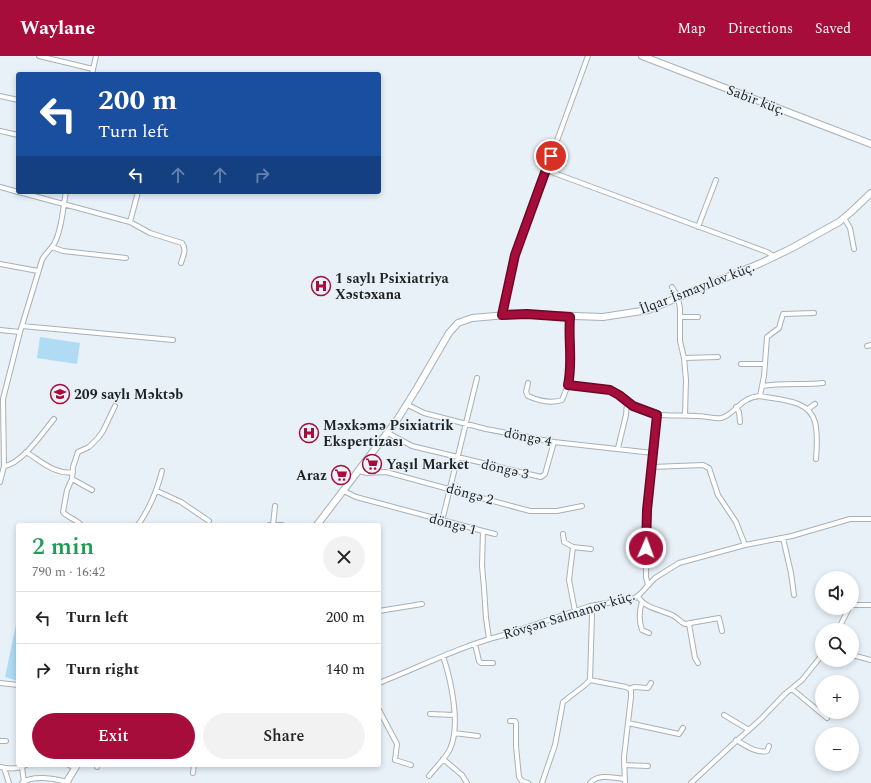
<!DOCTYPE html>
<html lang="en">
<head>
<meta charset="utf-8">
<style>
  body { margin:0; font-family:Spectral,serif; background:#f2f2f2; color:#222; height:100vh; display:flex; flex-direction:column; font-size:15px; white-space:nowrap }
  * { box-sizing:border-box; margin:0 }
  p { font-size:13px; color:#767676 }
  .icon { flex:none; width:22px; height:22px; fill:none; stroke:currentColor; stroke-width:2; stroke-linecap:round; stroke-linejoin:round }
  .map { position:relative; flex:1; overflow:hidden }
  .panel { position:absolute; left:16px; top:467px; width:365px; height:244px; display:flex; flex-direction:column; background:#fff; border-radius:4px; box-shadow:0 2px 6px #0003 }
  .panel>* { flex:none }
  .hud { position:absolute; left:16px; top:16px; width:365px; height:122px; border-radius:4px; box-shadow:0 2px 6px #0003; background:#1a4fa0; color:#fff; overflow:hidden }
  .fabs { position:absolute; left:815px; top:515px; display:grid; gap:8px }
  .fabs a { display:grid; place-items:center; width:44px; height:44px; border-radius:50%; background:#fff; box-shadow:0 2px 6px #0003; font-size:20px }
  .pin { position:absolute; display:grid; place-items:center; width:34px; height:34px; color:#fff; margin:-17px; border:2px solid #fff; border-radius:50%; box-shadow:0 1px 4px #0007 }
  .me { position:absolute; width:44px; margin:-22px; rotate:2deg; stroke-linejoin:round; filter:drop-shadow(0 0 3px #0008) }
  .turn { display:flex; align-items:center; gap:14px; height:84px; padding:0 16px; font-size:18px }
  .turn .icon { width:52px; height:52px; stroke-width:2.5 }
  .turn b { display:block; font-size:28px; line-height:34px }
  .lanes { display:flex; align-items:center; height:38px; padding:0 16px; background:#0003; justify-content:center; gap:20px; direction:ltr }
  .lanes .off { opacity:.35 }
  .round { display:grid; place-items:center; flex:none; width:42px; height:42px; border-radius:21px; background:#f2f2f2 }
  .summary { display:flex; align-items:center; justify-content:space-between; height:68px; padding:0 16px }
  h1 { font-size:24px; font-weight:600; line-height:30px; color:#1e9e55 }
  .button { display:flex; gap:8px; margin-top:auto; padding:8px 16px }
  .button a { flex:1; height:46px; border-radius:24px; background:#a60d3b; color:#fff; font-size:16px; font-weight:600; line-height:46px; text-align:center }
  .button a+a { background:#f2f2f2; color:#222 }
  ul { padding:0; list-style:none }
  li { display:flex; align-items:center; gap:12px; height:52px; padding:0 16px; border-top:1px solid #e0e0e0 }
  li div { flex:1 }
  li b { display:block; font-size:15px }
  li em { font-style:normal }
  header { display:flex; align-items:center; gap:24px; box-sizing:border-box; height:56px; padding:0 20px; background:#a60d3b; color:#fff }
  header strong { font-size:19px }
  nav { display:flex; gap:22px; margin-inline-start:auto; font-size:14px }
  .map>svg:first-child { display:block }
</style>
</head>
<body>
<header>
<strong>Waylane</strong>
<nav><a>Map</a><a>Directions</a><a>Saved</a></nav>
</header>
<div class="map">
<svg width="871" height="727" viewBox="0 0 871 727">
  <rect width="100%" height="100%" fill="#e7f1f7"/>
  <path fill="#afdbf5" d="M40,281L80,287L77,308L37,302Z
    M18,559V625L5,621Z"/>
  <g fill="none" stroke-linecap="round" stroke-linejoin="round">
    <g stroke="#a7b1b7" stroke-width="6">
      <path id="street" d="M39,0L93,13
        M92,18L96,0
        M0,40L18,44
        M0,75L18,79
        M546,114L767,196L775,201
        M0,131L18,136
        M19,136L130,166L150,177L182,187C187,194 183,200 181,207
        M844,162L850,172L854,193
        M130,166L138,136
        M698,171L716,124
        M52,191L63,195L126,202
        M0,208L38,215
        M672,231L678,241L680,253V285L684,302L686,324L685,359
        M502,259L515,199L588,0
        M570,261C568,284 573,306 568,329C581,332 597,330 610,334C620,337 626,347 635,351C659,363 672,358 697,360C705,360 714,363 721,362C735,359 740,341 760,340C779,344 809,343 815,366C818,378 817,391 816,403
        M680,261H698
        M22,270L173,284
        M0,274L20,276
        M867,290L871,289
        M684,302L718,301
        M741,308H765
        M528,327L526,336L528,340C539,345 550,348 562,344L568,329
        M762,330C783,327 803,329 823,327
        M760,340L764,320L767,281L779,272L783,258L814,257
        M408,349L424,357L486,373L554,386L653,397
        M736,351L739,356L740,366
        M808,353L815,348
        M388,377L412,390L541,421L545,418L554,386
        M618,392L626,359L627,347
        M26,396C41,405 55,419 73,416
        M4,410C22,408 43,376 54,363
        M652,411L703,409L709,412L718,439L736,466L745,489
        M359,415L367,417L386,416L530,455H557L582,450
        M72,423L92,434
        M0,426L4,410L3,343L20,276L42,204C45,197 52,193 55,186C62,173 63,151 66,136
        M157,435L181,446L209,465
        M344,435L356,441L483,475L482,510L484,532L486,562L489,583
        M442,465L477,322
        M81,469C76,463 68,462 63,456L67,434L72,423L73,411L78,396L89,391L98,382L103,375L115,350
        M138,469C150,452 157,435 162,415
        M269,469H282
        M273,469L275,450
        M483,475L495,478
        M563,478L564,486L573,491L569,524L575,555
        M783,482L791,517L794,539
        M573,491L591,493
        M648,529L646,521L647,454L657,359
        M638,540C643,552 662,554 672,559C677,561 680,566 685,568L719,562L722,575
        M642,546C639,554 639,566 642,574L649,577
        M852,549H871
        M379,555L422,548
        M689,568L695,602L698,607
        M838,574L849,552
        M475,588L479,605L481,607H493
        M852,599L871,604
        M590,624L626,631L631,634V641L624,701L625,727
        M0,627L18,629
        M379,627C420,611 460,590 504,579L590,550L635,542L641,537L655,522L679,507L745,489L792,480L850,463H871
        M629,633L634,631L648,632L651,627
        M792,633L827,662
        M379,654L397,688L395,704L411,709
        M430,658L455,659
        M724,659L749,674
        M510,665H515L516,667V690L519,721L522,725L528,727
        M628,667L679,678L683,672
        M454,677L478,680
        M736,684C745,689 757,698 767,695L769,690
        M0,685H6
        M443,703L462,719L467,727
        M69,709L75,712
        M624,709L648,710
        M0,711C8,713 18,713 26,709
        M22,711L24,727
        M97,711V709
        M4,712L9,727
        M193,717L194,709
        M429,720C436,711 445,703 450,693C461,669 451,624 443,600
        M22,727C31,719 55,722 66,726
        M542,727L555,689L563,646L585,629L590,624L592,559L590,550
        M590,727C599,717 613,722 625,723
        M691,727L733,688L760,664L785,638L802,624L822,599"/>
    </g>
    <g stroke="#a7b1b7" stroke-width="8">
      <path id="secondary" d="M642,0L871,88
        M317,469L397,364L417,332L449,277L458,267L472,262L518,258L603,261L648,254L761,207L792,192L839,166L851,156L871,137
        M66,727L77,709"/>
    </g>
    <use href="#street" stroke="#fff" stroke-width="4"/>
    <use href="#secondary" stroke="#fff" stroke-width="6"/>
  </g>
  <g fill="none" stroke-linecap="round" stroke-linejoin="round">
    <g stroke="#6c0826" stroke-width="10">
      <path id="route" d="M551,100L515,199L502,259L527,258L570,261C568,284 573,306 568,329L610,334L619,339L633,350L657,359L647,454L646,492"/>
    </g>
    <use href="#route" stroke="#a60d3b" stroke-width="7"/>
  </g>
  <defs>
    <g id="hospital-ring" transform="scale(1)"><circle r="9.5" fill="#e7f1f7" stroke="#a60d3b" stroke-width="1.5"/><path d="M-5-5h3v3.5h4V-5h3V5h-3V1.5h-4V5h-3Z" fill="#a60d3b"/></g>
    <g id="school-ring" transform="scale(1)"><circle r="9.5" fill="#e7f1f7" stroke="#a60d3b" stroke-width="1.5"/><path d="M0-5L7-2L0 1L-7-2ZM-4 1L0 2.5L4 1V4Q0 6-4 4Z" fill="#a60d3b"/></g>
    <g id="supermarket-ring" transform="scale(1)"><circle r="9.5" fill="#e7f1f7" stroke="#a60d3b" stroke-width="1.5"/><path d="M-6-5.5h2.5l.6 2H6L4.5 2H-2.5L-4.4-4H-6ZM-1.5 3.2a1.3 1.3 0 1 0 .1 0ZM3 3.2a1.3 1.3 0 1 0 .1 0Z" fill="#a60d3b"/></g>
  </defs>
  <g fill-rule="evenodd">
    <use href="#hospital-ring" x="321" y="230"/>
    <use href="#school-ring" x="60" y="338"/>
    <use href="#hospital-ring" x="309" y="377"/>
    <use href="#supermarket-ring" x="372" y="408"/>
    <use href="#supermarket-ring" x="341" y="419"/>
  </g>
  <g text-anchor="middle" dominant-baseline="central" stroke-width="3" stroke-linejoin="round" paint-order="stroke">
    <g font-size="14" fill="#1e2224" stroke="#e7f1f7">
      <text transform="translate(756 44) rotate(21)">Sabir küç.</text>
      <text transform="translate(697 232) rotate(-21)">İlqar İsmayılov küç.</text>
      <text transform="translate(528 381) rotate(11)">döngə 4</text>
      <text transform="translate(505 413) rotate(13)">döngə 3</text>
      <text transform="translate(470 438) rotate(15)">döngə 2</text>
      <text transform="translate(453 468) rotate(15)">döngə 1</text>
      <text transform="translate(569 559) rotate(-17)">Rövşən Salmanov küç.</text>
    </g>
    <g font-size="14" font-weight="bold" fill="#1e2224" stroke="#e7f1f7" text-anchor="start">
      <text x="335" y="222">1 saylı Psixiatriya<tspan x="335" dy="16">Xəstəxana</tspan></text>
      <text x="74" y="338">209 saylı Məktəb</text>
      <text x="323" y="369">Məxkəmə Psixiatrik<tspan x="323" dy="16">Ekspertizası</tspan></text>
      <text x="386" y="408">Yaşıl Market</text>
      <text x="327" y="419" text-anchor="end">Araz</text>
    </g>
  </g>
</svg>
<div class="fabs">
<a><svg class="icon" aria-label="sound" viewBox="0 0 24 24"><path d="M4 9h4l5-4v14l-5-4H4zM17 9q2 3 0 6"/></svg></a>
<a><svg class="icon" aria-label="search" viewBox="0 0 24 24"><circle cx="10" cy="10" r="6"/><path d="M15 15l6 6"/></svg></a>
<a>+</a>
<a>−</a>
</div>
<div class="pin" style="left:551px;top:100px;background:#d93025"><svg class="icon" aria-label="arrive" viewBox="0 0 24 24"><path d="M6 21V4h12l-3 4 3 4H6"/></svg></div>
<svg class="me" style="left:646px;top:492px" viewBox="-20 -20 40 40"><circle r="17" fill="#a60d3b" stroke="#fff" stroke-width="3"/><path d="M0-11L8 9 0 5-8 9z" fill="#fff"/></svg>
<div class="hud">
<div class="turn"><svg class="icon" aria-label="left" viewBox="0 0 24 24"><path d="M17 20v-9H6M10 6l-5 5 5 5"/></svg><div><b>200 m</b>Turn left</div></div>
<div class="lanes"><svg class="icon" aria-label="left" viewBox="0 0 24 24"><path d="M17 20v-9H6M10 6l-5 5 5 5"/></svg><svg class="icon off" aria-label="ahead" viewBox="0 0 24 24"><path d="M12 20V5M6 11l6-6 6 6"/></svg><svg class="icon off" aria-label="ahead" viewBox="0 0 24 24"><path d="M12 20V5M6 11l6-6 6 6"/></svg><svg class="icon off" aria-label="right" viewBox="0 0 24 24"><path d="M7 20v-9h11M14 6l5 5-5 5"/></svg></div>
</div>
<section class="panel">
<div class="summary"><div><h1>2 min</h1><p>790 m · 16:42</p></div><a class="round"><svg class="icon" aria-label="close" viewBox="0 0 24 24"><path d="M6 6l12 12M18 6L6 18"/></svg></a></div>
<ul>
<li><svg class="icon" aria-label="left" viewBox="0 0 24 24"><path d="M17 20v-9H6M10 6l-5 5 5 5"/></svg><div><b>Turn left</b></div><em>200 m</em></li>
<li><svg class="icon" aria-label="right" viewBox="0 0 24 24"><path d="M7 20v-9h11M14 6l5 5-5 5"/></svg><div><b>Turn right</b></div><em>140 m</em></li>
</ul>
<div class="button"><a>Exit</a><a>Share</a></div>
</section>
</div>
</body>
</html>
